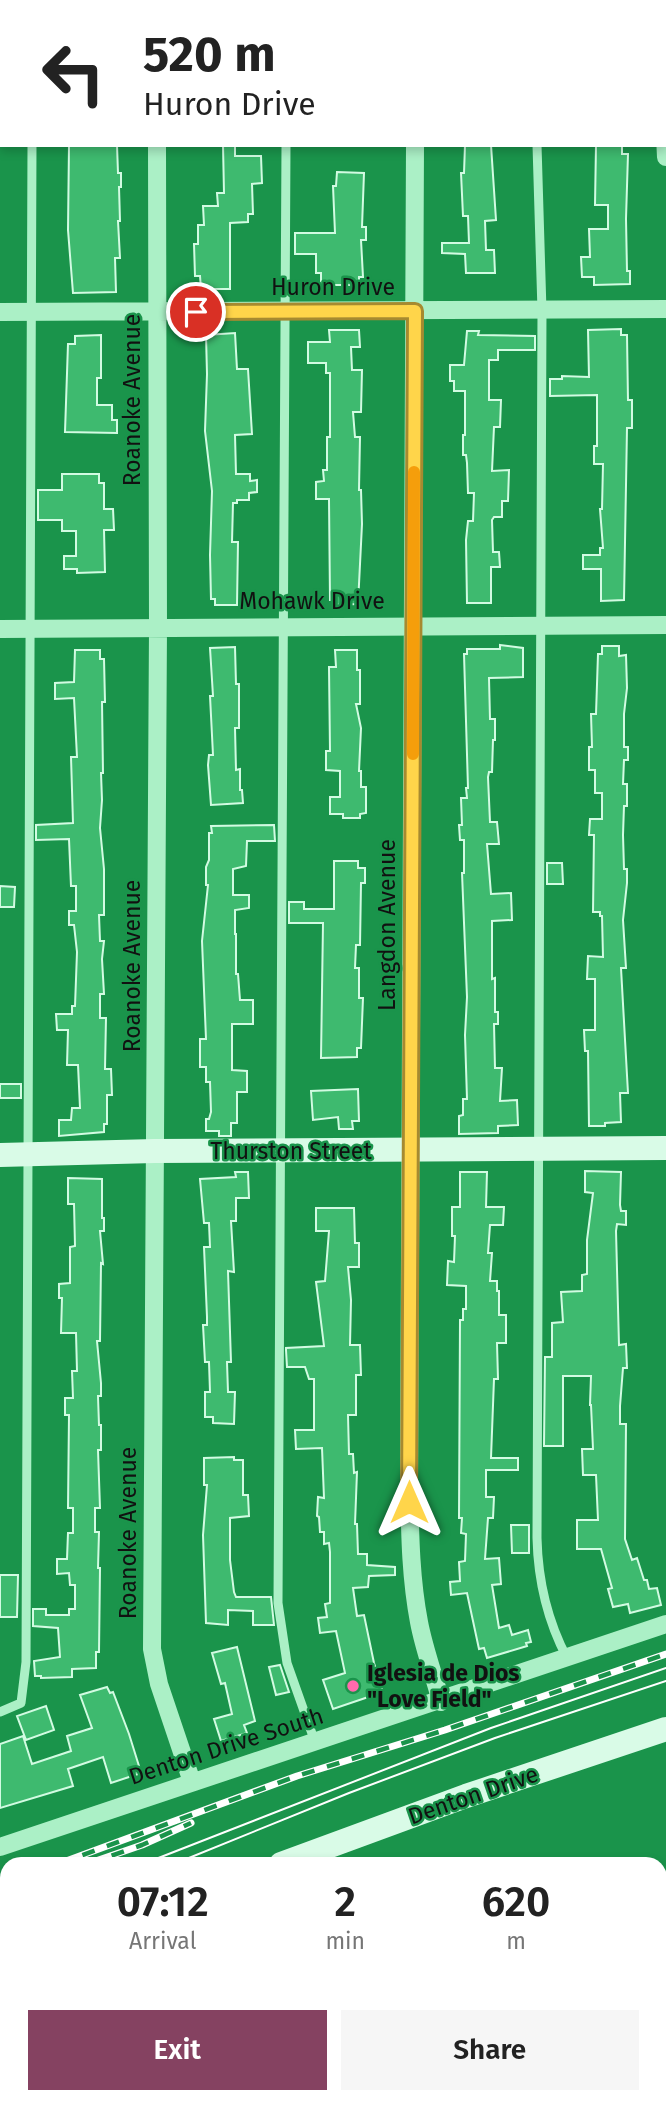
<!DOCTYPE html>
<html lang="en">
<head>
<meta charset="utf-8">
<style>
  body { margin:0; font-family:"Fira Sans",sans-serif; background:#f6f6f6; color:#222; height:100vh; display:flex; flex-direction:column; font-size:26px; white-space:nowrap }
  * { box-sizing:border-box; margin:0 }
  p { font-size:23px; color:#767676 }
  .icon { flex:none; width:38px; height:38px; fill:none; stroke:currentColor; stroke-width:2; stroke-linecap:round; stroke-linejoin:round }
  .map { position:relative; flex:1; overflow:hidden }
  .sheet { position:absolute; left:0px; top:1857px; width:667px; height:247px; display:flex; flex-direction:column; background:#fff; border-radius:21px 21px 0 0; box-shadow:0 4px 10px #0003 }
  .sheet>* { flex:none }
  .guide { position:absolute; left:0px; top:0px; width:667px; height:147px; box-shadow:0 4px 10px #0003; background:#fff; color:#222; overflow:hidden }
  .pin { position:absolute; display:grid; place-items:center; width:60px; height:60px; color:#fff; margin:-30px; border:4px solid #fff; border-radius:50%; box-shadow:0 2px 7px #0007 }
  .me { position:absolute; width:77px; margin:-38px; rotate:0deg; stroke-linejoin:round; filter:drop-shadow(0 0 5px #0008) }
  .turn { display:flex; align-items:center; gap:24px; height:147px; padding:0 28px; font-size:32px }
  .turn .icon { width:91px; height:91px; stroke-width:2.5 }
  .turn b { display:block; font-size:49px; line-height:60px }
  .eta { display:flex; justify-content:space-evenly; align-items:center; height:119px; text-align:center }
  .eta b { font-size:42px; font-weight:600; line-height:49px }
  .primary-button { display:flex; gap:14px; margin-top:auto; padding:14px 28px }
  .primary-button a { flex:1; height:80px; border-radius:0px; background:#854261; color:#fff; font-size:28px; font-weight:600; line-height:80px; text-align:center }
  .primary-button a+a { background:#f6f6f6; color:#222 }
  .map>svg:first-child { display:block }
</style>
</head>
<body>
<div class="map">
<svg width="666" height="2102" viewBox="0 0 666 2102">
  <rect width="100%" height="100%" fill="#1a944b"/>
  <path fill="#3eba6f" stroke="#d2fbe2" stroke-width="2" d="M69,145H117L118,173H121V187H119L120,221H118L120,258H115L116,292L73,293L68,230Z
    M223,145H235V156H261L262,183L252,184L253,214H248V222L230,223V289H201L200,276H195L194,244H198V225H204L203,206H218L217,193H224Z
    M465,145H491L496,220L485,221L486,250H494L495,273H466L465,254L442,253V243H469L468,216H463L461,173H464Z
    M596,145H622V154H628L626,219L627,271H630V284L594,285V277H582L581,257H590L589,229H608V205H595Z
    M337,172L364,173L362,227H366V240H361L363,277H359V285H321V273H316V254H295V233H335L333,186H336Z
    M621,329V335H627L628,400H632V428H627L624,600L601,601V569H583V555H600V548H603L600,509H602L603,464H594V446H597V395L550,396V379H562V376L589,377L588,330Z
    M329,330H359L360,347H351L352,370H362L361,412H353L355,437H360L359,490H361L362,524L358,604L334,605V600H330L329,499H316V482L324,481L323,470H327V437H330V373H326V363H308V342H330Z
    M467,331H479L478,335L535,336V350H498V360H489V400H501L500,427H494L492,471L509,470L508,501H502V517H494L492,520L493,552H499L500,567H491V603H467L466,540L468,521H473L474,493H468L467,463L466,455H463V435H465V391H454V381H450V365H464Z
    M235,333L237,369H248L252,434L235,435L236,474H250V481L257,480V492L249,493V500H237V503H233L232,542H238L237,605H215V599H211L210,555L212,491L205,431L207,374L206,335Z
    M101,335V378H97V405H112V420H117V433L65,432L68,344H75V336Z
    M62,474H99V483H104V509H113L114,530H104L105,572L77,573V569H64V556H76V531H62V520H38V490H62Z
    M500,645L523,648V677L489,678L490,719H495V740H493L492,772H489L488,777L490,822H497L499,844H487L491,894L511,893L512,920L492,921V979L495,978V1012H498V1024H494L495,1068H502L500,1101L517,1100L518,1125L498,1126V1133L459,1134V1116L463,1115V1099H467L465,1035L467,997L462,873H464V840H460L459,825H462L461,798H467L466,788H468L464,654H467V649H500Z
    M602,646H619V656L626,655L627,688L624,714V747H628V760H624L623,784H627V806H624L623,835L624,869H627V883L623,920L626,968H621L628,1093H620L621,1122L605,1123V1126H589L588,1051H585L584,1030H595V979H587L588,956L603,957L602,916H600V912H593L594,835H589L590,819H602V793H595V770H589V747H592L591,714H596L598,654H602Z
    M235,647L236,684H239V728H235L236,770L240,769V790H242L243,803L211,805L208,765L209,755H213L210,696H213L210,648Z
    M75,650H100V659H104L105,702H102L103,773H101L102,800L100,828L104,869V915H99L100,941H104L102,959L104,994H100V1018H106L105,1069H111L112,1095H107V1124H104V1132L59,1136V1120H71L72,1108H80L78,1065H67L68,1030H57L56,1014H72V1006H75L77,952L74,925H69V911H76V886H71L69,839L36,840V825L73,823L71,757H77L74,698L55,699V683L74,682Z
    M335,650H357V670H360V704H356L361,728L359,771H361V787H366V813L360,814V818H343V814H330V797H340V771L326,770V751H330L329,667H336Z
    M274,825L275,841H247L246,866L233,869V895H249V908L235,910V934H236V974H238L240,1000H253V1024H232V1070L247,1071V1092H237V1123H231V1136H219V1131H206V1119H209L211,1112L210,1082H206V1067H200V1039H206L202,941L208,885H206V867L209,860V833H212L211,826Z
    M334,861H358V868H365V883H361L360,945H356L355,968H359V998H363L361,1048H357V1057L321,1058L323,923H289V902H304V909H334Z
    M547,863H562L563,884H547Z
    M0,886L15,887L14,907H0Z
    M0,1084H21V1098H0Z
    M358,1089L359,1121H352L353,1129H339L338,1117L313,1120L311,1091Z
    M585,1171L621,1172L620,1205L621,1211H626V1225L617,1224L616,1231L619,1345L626,1344L627,1368H623L620,1406V1424H626L625,1539L632,1560L637,1558L644,1580H647L649,1589L657,1588L661,1605L630,1613L628,1604L613,1607L608,1589L612,1588L601,1549H577V1520H598L596,1475H583L582,1449H593L591,1405H590L591,1376H563V1446H544L545,1357H552V1323L563,1322L561,1292L582,1291V1275L587,1274V1240L593,1193L585,1192Z
    M235,1172H248L249,1198H236V1221H231L234,1272L228,1271L231,1362H227L228,1392H235L234,1424L213,1423V1417H205V1392H210L209,1362H205L203,1325H207V1317L204,1247H210L209,1223H204L200,1179L236,1177Z
    M460,1172H487L486,1207H504L503,1225H490L488,1253H492L490,1281H497V1291H499V1315H506V1343H497L498,1379H494L491,1458H518V1470H486V1497H494L493,1518H488L485,1559L499,1558L501,1584L492,1585L499,1628L509,1625L512,1635L528,1630L531,1642L526,1643L527,1646L487,1658L484,1648L479,1649L467,1593L451,1595L450,1582L460,1581L459,1562L465,1561L466,1534L461,1533L462,1518H459L460,1320H463V1309H466V1286L447,1285L448,1261L454,1262L455,1236H452V1207H460Z
    M68,1178L102,1179V1218H104V1231H100L103,1264L101,1263L100,1341H97L101,1383V1396H98L99,1425H101V1450H98L100,1508H95V1532H99L98,1568H100L99,1652H96V1668L72,1669V1677L41,1678V1676H35L34,1661L60,1657L58,1628L33,1626V1609H46V1615H69V1609H75V1585H70L69,1573L57,1574V1559H67L68,1533H73V1508H68L69,1415H65V1398H73L72,1371H77L76,1333H61L62,1298H59V1284L70,1283V1247L75,1246L74,1204H68Z
    M316,1208H354L355,1243H359V1267H348L351,1300L350,1345H360L361,1375H356V1415H348L349,1454H353L354,1473L357,1472L355,1524H357L358,1554H367V1565L395,1567V1575L369,1576L368,1587L353,1588L357,1616L364,1615L374,1663L383,1692L333,1709L323,1680L345,1673L336,1631L320,1633L318,1618L327,1617L325,1604L330,1603V1552L329,1543L324,1544V1532H320L319,1517L317,1516L318,1497L324,1498L322,1448L296,1449L295,1430H314V1379H309L305,1367H287L286,1350V1348L324,1346L316,1282L325,1281L329,1231H316Z
    M234,1457V1460H243V1495H248L249,1516L230,1518V1560L234,1592L236,1597H271L274,1625H253V1611L228,1610V1625L206,1623L203,1535L207,1485H204V1458Z
    M511,1525H529V1553H512Z
    M0,1575H18L17,1617H0Z
    M237,1647L255,1721L244,1725L247,1733L221,1741L214,1719L232,1714L225,1683L221,1684L212,1653Z
    M280,1665L289,1692L276,1695L269,1667Z
    M107,1687L110,1693L113,1692L129,1734L139,1766L136,1767L138,1774L111,1783L103,1757L68,1769L73,1786L0,1808V1744L23,1736L32,1764L71,1751L67,1736L92,1728L80,1695Z
    M46,1706L54,1730L26,1740L17,1716Z"/>
  <g fill="none" stroke-linecap="round" stroke-linejoin="round">
    <path stroke="#abf0c6" stroke-width="9" d="M533,0L534,2
      M286,2V0
      M286,145L278,1603L287,1663L315,1742
      M537,145L542,311L537,1538C538,1581 547,1620 567,1658
      M0,1712L21,1703L26,1662L32,145
      M0,2011L7,2009
      M0,2067L7,2065
      M86,2096L87,2102
      M262,2096L264,2102"/>
    <path stroke="#abf0c6" stroke-width="18" d="M658,0V2
      M157,2V0
      M415,2V0
      M665,136L666,157
      M157,145L158,627L152,1649L159,1684L192,1782
      M415,145L409,1481C410,1528 410,1575 419,1622C424,1649 434,1675 441,1702
      M0,312L666,309
      M0,629L666,625
      M0,1847C222,1771 444,1700 666,1624"/>
    <path stroke="#d9fbe7" stroke-width="24" d="M0,1155L155,1151L666,1148
      M281,1864L466,1796L666,1729
      M0,1974L7,1971"/>
    <path stroke="#fff" stroke-width="2" d="M143,1864L491,1728L666,1668
      M174,1864L349,1793L495,1738L666,1681
      M0,1914L7,1912
      M0,1926L7,1923"/>
    <g stroke="#fff" stroke-width="7">
      <path id="rail" d="M58,1864L297,1776L445,1730L666,1654
        M87,1864L142,1845L191,1823
        M0,1887L7,1884"/>
    </g>
    <use href="#rail" stroke="#1a944b" stroke-width="4.5" stroke-dasharray="13" stroke-linecap="butt"/>
  </g>
  <g fill="none" stroke-linecap="round" stroke-linejoin="round">
    <g stroke="#a68a30" stroke-width="18">
      <path id="route" d="M196,312L415,311L409,1502"/>
    </g>
    <use href="#route" stroke="#ffd54a" stroke-width="12"/>
    <path stroke="#f59e0b" stroke-width="12" d="M413,754L414,472"/>
  </g>
  <circle fill="#ff6aad" stroke="#1a944b" stroke-width="2.5" cx="353" cy="1686" r="7"/>
  <g text-anchor="middle" dominant-baseline="central" stroke-width="5" stroke-linejoin="round" paint-order="stroke">
    <g font-size="23" fill="#111" stroke="#1a944b">
      <text x="333" y="287">Huron Drive</text>
      <text transform="translate(132 400) rotate(-90)">Roanoke Avenue</text>
      <text x="312" y="601">Mohawk Drive</text>
      <text transform="translate(387 925) rotate(-90)">Langdon Avenue</text>
      <text transform="translate(132 966) rotate(-90)">Roanoke Avenue</text>
      <text x="291" y="1151">Thurston Street</text>
      <text transform="translate(128 1533) rotate(-90)">Roanoke Avenue</text>
      <text transform="translate(226 1746) rotate(-18)">Denton Drive South</text>
      <text transform="translate(473 1795) rotate(-19)">Denton Drive</text>
    </g>
    <g font-size="23" font-weight="bold" fill="#111" stroke="#1a944b" text-anchor="start">
      <text x="367" y="1673">Iglesia de Dios<tspan x="367" dy="26">"Love Field"</tspan></text>
    </g>
  </g>
</svg>
<div class="pin" style="left:196px;top:312px;background:#d93025"><svg class="icon" aria-label="arrive" viewBox="0 0 24 24"><path d="M6 21V4h12l-3 4 3 4H6"/></svg></div>
<svg class="me" style="left:409px;top:1502px" viewBox="-20 -20 40 40"><path d="M0-17L14 15 0 8-14 15z" fill="#ffd54a" stroke="#fff" stroke-width="4"/></svg>
<div class="guide">
<div class="turn"><svg class="icon" aria-label="left" viewBox="0 0 24 24"><path d="M17 20v-9H6M10 6l-5 5 5 5"/></svg><div><b>520 m</b>Huron Drive</div></div>
</div>
<section class="sheet">
<div class="eta">
<div><b>07:12</b><p>Arrival</p></div>
<div><b>2</b><p>min</p></div>
<div><b>620</b><p>m</p></div>
</div>
<div class="primary-button"><a>Exit</a><a>Share</a></div>
</section>
</div>
</body>
</html>
